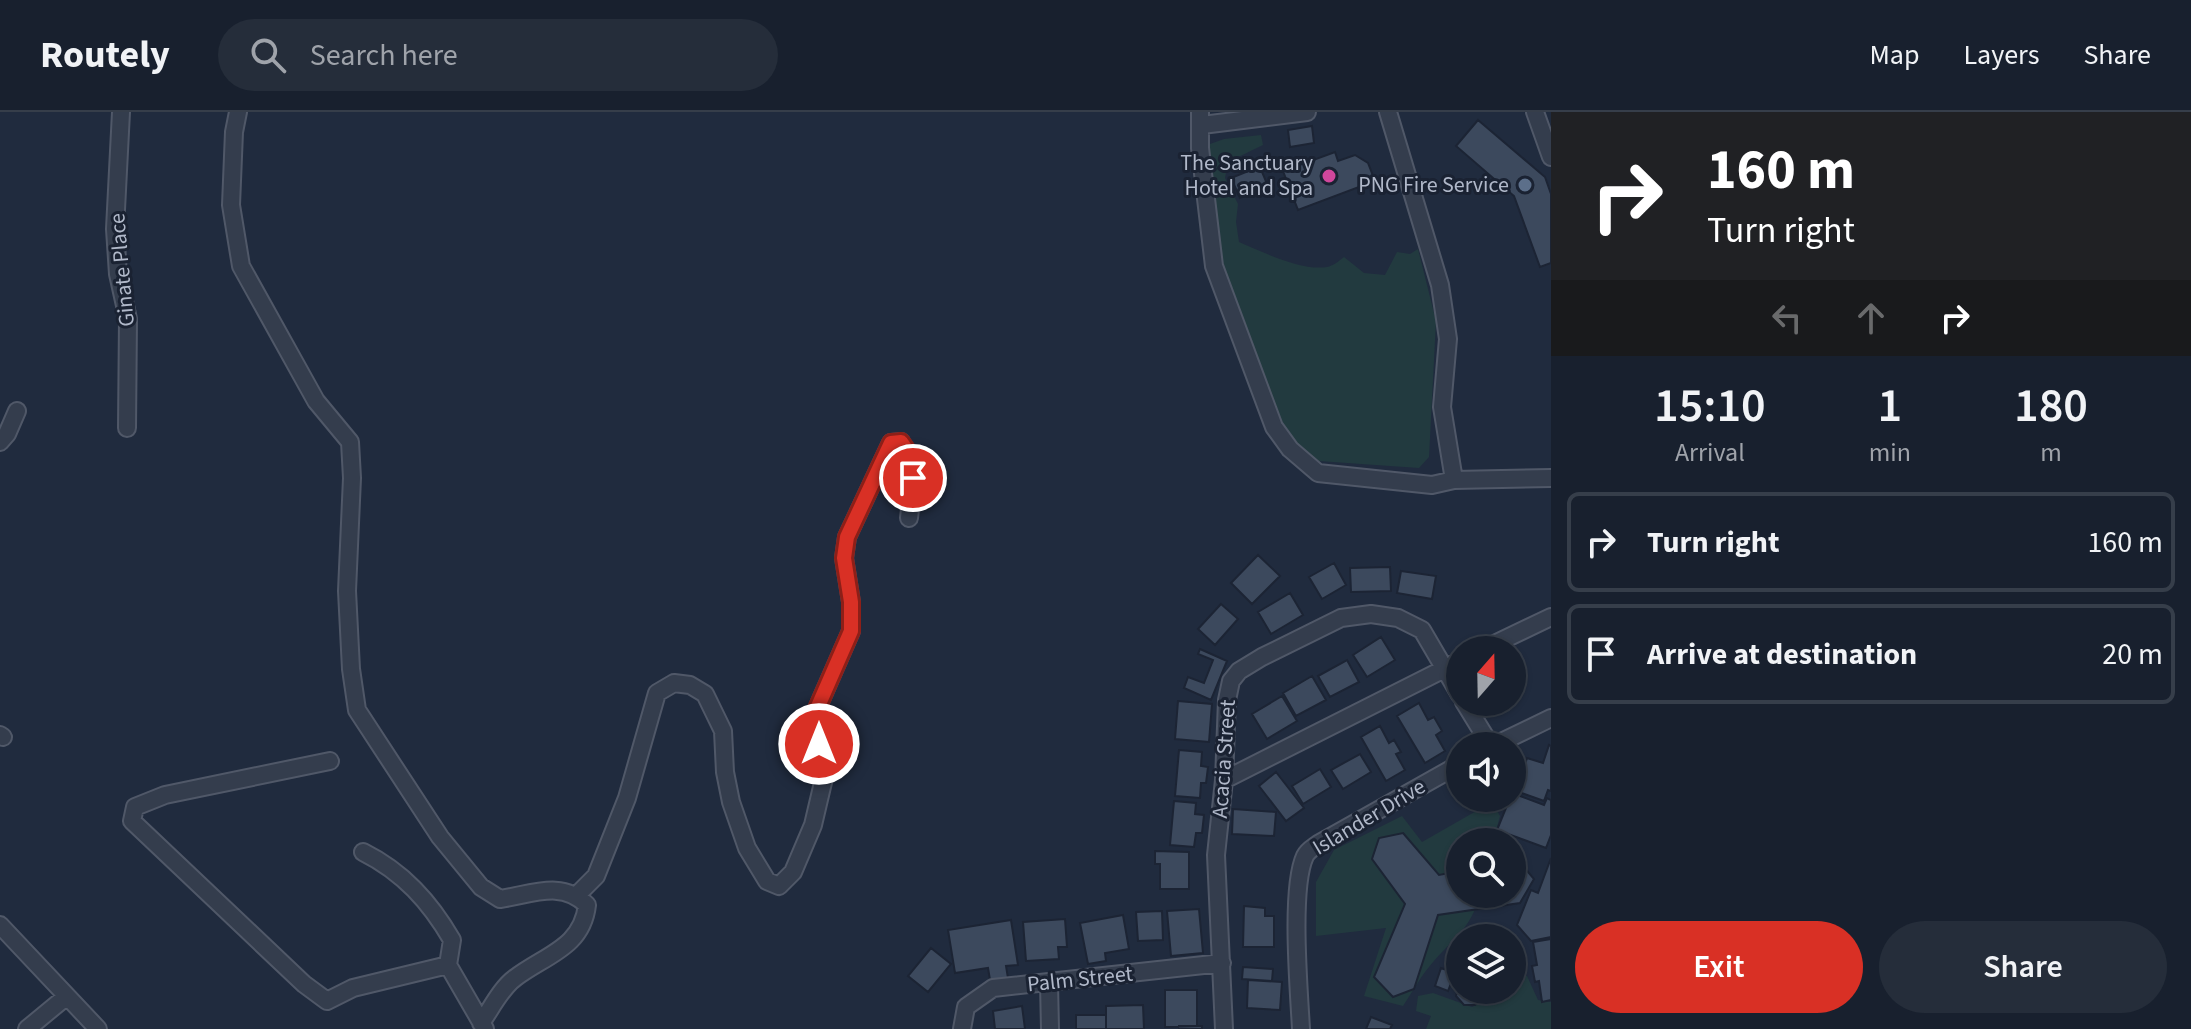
<!DOCTYPE html>
<html lang="en">
<head>
<meta charset="utf-8">
<style>
  body { margin:0; font-family:"Source Sans 3",sans-serif; background:#252d3a; color:#f1f3f6; height:100vh; display:flex; flex-direction:column; font-size:30px; white-space:nowrap }
  * { box-sizing:border-box; margin:0 }
  p { font-size:26px; color:#9fa3aa }
  .icon { flex:none; width:44px; height:44px; fill:none; stroke:currentColor; stroke-width:2; stroke-linecap:round; stroke-linejoin:round }
  .map { position:relative; flex:1; overflow:hidden }
  .details { display:flex; flex-direction:column; background:#18202e; width:640px }
  .details>* { flex:none }
  .top-card { background:#202124; color:#fff; overflow:hidden }
  .needle { width:52px; rotate:20deg }
  .controls { position:absolute; left:1446px; top:524px; display:grid; gap:16px }
  .controls a { display:grid; place-items:center; width:80px; height:80px; border-radius:50%; background:#18202e; box-shadow:0 2px 6px #0004,0 0 0 2px #363e4a; font-size:40px }
  .pin { position:absolute; display:grid; place-items:center; width:68px; height:68px; color:#fff; margin:-34px; border:4px solid #fff; border-radius:50%; box-shadow:0 2px 8px #0007 }
  .me { position:absolute; width:88px; margin:-44px; rotate:0deg; stroke-linejoin:round; filter:drop-shadow(0 0 6px #0008) }
  .turn { display:flex; align-items:center; gap:28px; height:168px; padding:0 24px; font-size:36px }
  .turn .icon { width:104px; height:104px; stroke-width:2.5 }
  .turn b { display:block; font-size:56px; line-height:68px }
  .lanes { display:flex; align-items:center; height:76px; padding:0 24px; background:#0003; justify-content:center; gap:40px; direction:ltr }
  .lanes .off { opacity:.35 }
  .eta { display:flex; justify-content:space-evenly; align-items:center; height:136px; text-align:center }
  .eta b { font-size:48px; font-weight:600; line-height:56px }
  .cta { display:flex; gap:16px; margin-top:auto; padding:16px 24px }
  .cta a { flex:1; height:92px; border-radius:48px; background:#d93025; color:#fff; font-size:32px; font-weight:600; line-height:92px; text-align:center }
  .cta a+a { background:#252d3a; color:#f1f3f6 }
  ul { padding:0; list-style:none }
  li { display:flex; align-items:center; gap:24px; height:100px; margin:0 16px 12px; padding:0 8px; border:4px solid #363e4a; border-radius:12px }
  li div { flex:1 }
  li b { display:block; font-size:30px }
  li em { font-style:normal }
  header { display:flex; align-items:center; gap:48px; box-sizing:border-box; height:112px; padding:0 40px; background:#18202e; border-bottom:2px solid #363e4a }
  header strong { font-size:38px }
  nav { display:flex; gap:44px; margin-inline-start:auto; font-size:28px }
  .search { width:560px; height:72px; background:#252d3a; display:flex; align-items:center; gap:20px; box-sizing:border-box; padding:0 28px; border-radius:44px; color:#9fa3aa; font-size:30px }
  main { display:flex; flex:1; min-height:0 }
  .map>svg:first-child { display:block }
</style>
</head>
<body>
<header>
<strong>Routely</strong>
<div class="search"><svg class="icon" aria-label="search" viewBox="0 0 24 24"><circle cx="10" cy="10" r="6"/><path d="M15 15l6 6"/></svg>Search here</div>
<nav><a>Map</a><a>Layers</a><a>Share</a></nav>
</header>
<main>
<div class="map">
<svg width="1551" height="917" viewBox="0 0 1551 917">
  <rect width="100%" height="100%" fill="#202b3e"/>
  <path fill="#223a3f" d="M1261,23L1263,33L1228,50L1225,66L1238,92L1236,110L1239,130C1263,140 1301,159 1327,155C1333,154 1339,149 1344,145L1364,161L1385,163L1397,140L1410,142L1418,137L1436,209L1429,345L1419,356L1304,348L1277,317L1216,153L1206,46L1210,32L1224,27Z
    M1492,690L1500,704L1493,730H1460V782H1480C1471,819 1450,828 1429,855C1419,867 1412,881 1403,894L1364,884L1386,816L1316,824V770L1334,738L1402,704L1422,730Z
    M1512,858L1527,864L1538,888L1551,890V917H1426L1431,904L1416,899L1418,884L1433,881L1472,895L1492,885L1493,878H1512Z"/>
  <path fill="#3c495d" stroke="#1c2434" stroke-width="2" d="M1478,8L1545,65L1551,82V151L1540,155L1514,84L1456,34Z
    M1312,14L1314,31L1290,35L1288,18Z
    M1335,40L1338,49L1355,43L1368,51L1375,69L1298,98L1283,59Z
    M1257,48L1268,74L1240,86L1231,66L1251,58L1248,52Z
    M1258,443L1280,464L1252,492L1231,471Z
    M1334,451L1346,473L1322,487L1309,465Z
    M1390,455L1391,479L1351,480L1350,456Z
    M1401,459L1436,464L1432,487L1397,481Z
    M1290,481L1303,503L1271,522L1258,500Z
    M1221,492L1238,507L1215,533L1198,517Z
    M1381,525L1395,548L1367,565L1353,543Z
    M1200,537L1227,549L1211,588L1184,576L1188,565L1204,571L1213,548L1198,542Z
    M1347,548L1359,570L1330,585L1318,564Z
    M1312,564L1326,588L1296,604L1283,581Z
    M1282,584L1297,609L1267,627L1252,602Z
    M1178,589L1212,592L1209,630L1175,627Z
    M1419,591L1428,608L1434,605L1442,619L1436,623L1445,639L1425,651L1397,604Z
    M1380,614L1389,631L1394,628L1401,640L1396,642L1405,658L1386,669L1361,625Z
    M1549,633L1551,634V679L1548,678L1544,689L1516,679L1527,646L1543,651Z
    M1179,638L1202,640L1201,654L1208,655L1206,671H1201L1200,686L1175,684Z
    M1360,642L1371,660L1343,677L1331,658Z
    M1320,657L1331,675L1303,692L1292,674Z
    M1276,660L1304,696L1286,709L1259,674Z
    M1512,681L1544,693L1547,686L1551,688V723L1546,736L1497,718Z
    M1174,689L1196,691L1195,702L1204,703L1202,721H1196L1194,735L1170,733Z
    M1233,697L1276,700L1274,724L1232,722Z
    M1403,721L1439,763L1460,759V782H1512V749L1518,748L1534,767L1520,791L1438,803L1414,877L1393,885L1374,865L1405,792L1372,747L1379,726Z
    M1155,739L1189,740V777H1160V752H1155Z
    M1551,746V825L1531,829L1517,813L1531,778L1538,781Z
    M1244,794L1265,796V804H1274V835H1243Z
    M1199,797L1203,841L1171,844L1167,799Z
    M1162,799L1163,828L1138,829L1136,800Z
    M1123,803L1129,837L1105,841L1106,849L1088,852L1080,811Z
    M1065,807L1067,835H1058L1059,847L1026,849L1023,810Z
    M1011,808L1018,853L1006,854L1008,866L990,868L988,856L955,861L948,818Z
    M1551,827V888L1542,890L1539,869L1535,870L1532,854L1537,853L1533,830Z
    M931,836L951,852L928,880L908,864Z
    M1243,855L1273,857L1272,869L1242,867Z
    M1441,856L1455,861L1448,879L1435,874Z
    M1248,868L1282,870L1280,898L1247,896Z
    M1460,870V878H1484V886L1475,893H1464L1456,884Z
    M1165,878H1197V914L1165,915Z
    M1143,893L1144,917H1106V894Z
    M1022,894L1025,917H995L993,899Z
    M1076,903H1106V917H1076Z
    M1371,905L1392,913L1390,917H1366Z
    M1179,914H1202V917H1179Z"/>
  <g fill="none" stroke-linecap="round" stroke-linejoin="round">
    <g stroke="#505868" stroke-width="20">
      <path id="minor" d="M121,0L115,117L118,162L128,207L127,316
        M238,0L234,20L231,93L241,154L316,289L350,330L352,366L347,479L351,557L357,598L440,725L481,775L500,787C533,782 562,768 587,793C582,836 545,843 515,866C501,876 491,897 481,911
        M1200,0V36L1214,154L1274,315L1290,337L1318,361L1432,373L1454,368L1551,366
        M1388,0L1440,173L1448,227L1442,295L1454,368
        M1535,0L1551,45
        M1202,13L1307,0
        M0,330L7,322L17,299
        M1482,538L1551,505
        M1464,590L1491,634
        M0,623L3,625
        M1493,634L1551,606
        M330,649L165,683L135,695L132,709L304,872L327,889L353,876L448,853L485,917
        M1224,668L1460,549
        M363,740C403,760 430,790 452,828L448,853
        M577,783L596,764L627,686L657,581L674,571L690,573L705,582L723,619L725,660L731,690L747,736L767,769L779,774L793,760L813,713L825,662L819,632L816,599L851,519V490L844,446L847,425L891,331L901,330C917,353 912,379 909,406
        M0,813L98,917
        M1049,871L1050,917
        M27,917L67,884
        M962,917L966,895L993,876L1222,851
        M1224,917L1216,743L1224,668L1227,588L1231,569L1239,559L1262,545L1341,506L1371,502L1398,506L1422,518L1460,583
        M1301,917C1299,879 1290,776 1305,744C1308,738 1313,736 1318,732L1460,652"/>
    </g>
    <use href="#minor" stroke="#343d4d" stroke-width="16"/>
  </g>
  <g fill="none" stroke-linecap="round" stroke-linejoin="round">
    <g stroke="#8d1f18" stroke-width="20">
      <path id="route" d="M819,632L816,599L851,519V490L844,446L847,425L891,331L901,330L910,343L913,366"/>
    </g>
    <use href="#route" stroke="#d93025" stroke-width="14"/>
  </g>
  <circle fill="#d1479c" stroke="#1a2232" stroke-width="3" cx="1329" cy="64" r="8"/>
  <circle fill="#5c6f8a" stroke="#1a2232" stroke-width="3" cx="1525" cy="73" r="8"/>
  <g text-anchor="middle" dominant-baseline="central" stroke-width="6" stroke-linejoin="round" paint-order="stroke">
    <g font-size="22" fill="#b0b8c9" stroke="#1a2232" text-anchor="end">
      <text x="1313" y="51">The Sanctuary<tspan x="1313" dy="25">Hotel and Spa</tspan></text>
      <text x="1509" y="73">PNG Fire Service</text>
    </g>
    <g font-size="22" fill="#b0b8c9" stroke="#1a2232">
      <text transform="translate(122 158) rotate(-95)">Ginate Place</text>
      <text transform="translate(1224 647) rotate(-86)">Acacia Street</text>
      <text transform="translate(1369 705) rotate(-31)">Islander Drive</text>
      <text transform="translate(1080 867) rotate(-6)">Palm Street</text>
    </g>
  </g>
</svg>
<div class="controls">
<a><svg class="needle" viewBox="-14 -14 28 28"><path d="M0-13l5 13h-10z" fill="#e53935"/><path d="M0 13l5-13h-10z" fill="#9fa3aa"/></svg></a>
<a><svg class="icon" aria-label="sound" viewBox="0 0 24 24"><path d="M4 9h4l5-4v14l-5-4H4zM17 9q2 3 0 6"/></svg></a>
<a><svg class="icon" aria-label="search" viewBox="0 0 24 24"><circle cx="10" cy="10" r="6"/><path d="M15 15l6 6"/></svg></a>
<a><svg class="icon" aria-label="layers" viewBox="0 0 24 24"><path d="M12 4l9 5-9 5-9-5zM3 14l9 5 9-5"/></svg></a>
</div>
<div class="pin" style="left:913px;top:366px;background:#d93025"><svg class="icon" aria-label="arrive" viewBox="0 0 24 24"><path d="M6 21V4h12l-3 4 3 4H6"/></svg></div>
<svg class="me" style="left:819px;top:632px" viewBox="-20 -20 40 40"><circle r="17" fill="#d93025" stroke="#fff" stroke-width="3"/><path d="M0-11L8 9 0 5-8 9z" fill="#fff"/></svg>
</div>
<section class="details">
<div class="top-card">
<div class="turn"><svg class="icon" aria-label="right" viewBox="0 0 24 24"><path d="M7 20v-9h11M14 6l5 5-5 5"/></svg><div><b>160 m</b>Turn right</div></div>
<div class="lanes"><svg class="icon off" aria-label="left" viewBox="0 0 24 24"><path d="M17 20v-9H6M10 6l-5 5 5 5"/></svg><svg class="icon off" aria-label="ahead" viewBox="0 0 24 24"><path d="M12 20V5M6 11l6-6 6 6"/></svg><svg class="icon" aria-label="right" viewBox="0 0 24 24"><path d="M7 20v-9h11M14 6l5 5-5 5"/></svg></div>
</div>
<div class="eta">
<div><b>15:10</b><p>Arrival</p></div>
<div><b>1</b><p>min</p></div>
<div><b>180</b><p>m</p></div>
</div>
<ul>
<li><svg class="icon" aria-label="right" viewBox="0 0 24 24"><path d="M7 20v-9h11M14 6l5 5-5 5"/></svg><div><b>Turn right</b></div><em>160 m</em></li>
<li><svg class="icon" aria-label="arrive" viewBox="0 0 24 24"><path d="M6 21V4h12l-3 4 3 4H6"/></svg><div><b>Arrive at destination</b></div><em>20 m</em></li>
</ul>
<div class="cta"><a>Exit</a><a>Share</a></div>
</section>
</main>
</body>
</html>
